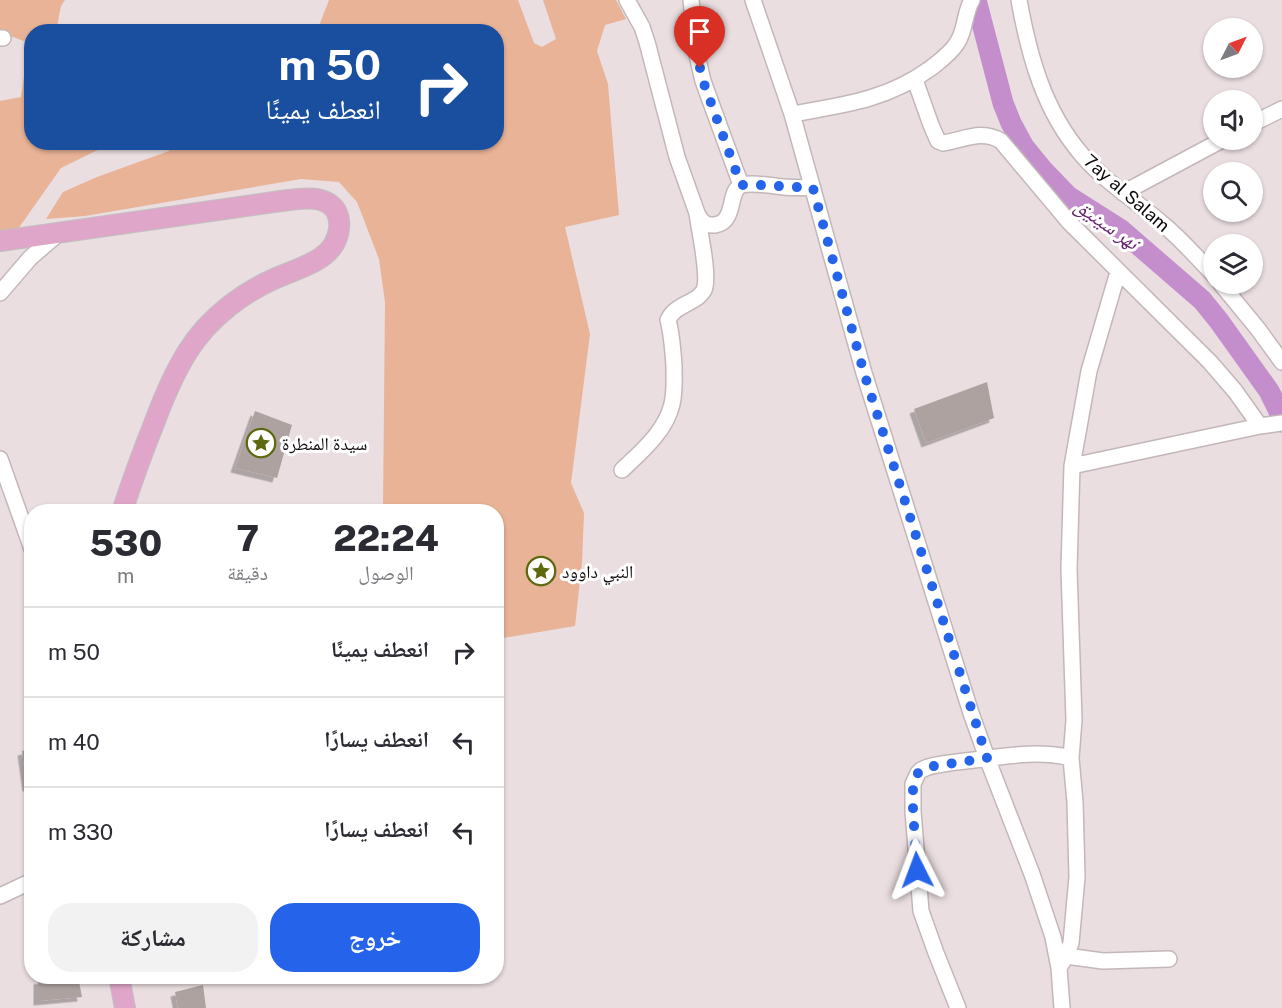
<!DOCTYPE html>
<html lang="ar">
<head>
<meta charset="utf-8">
<style>
  body { margin:0; font-family:"Public Sans","Noto Naskh Arabic",sans-serif; background:#f2f2f3; color:#2b2b33; direction:rtl; height:100vh; display:flex; flex-direction:column; font-size:22px; white-space:nowrap }
  * { box-sizing:border-box; margin:0 }
  p { font-size:20px; color:#7c7c81 }
  .icon { flex:none; width:33px; height:33px; fill:none; stroke:currentColor; stroke-width:2; stroke-linecap:round; stroke-linejoin:round }
  .map { position:relative; flex:1; overflow:hidden; direction:ltr }
  .drawer { position:absolute; left:24px; top:504px; width:480px; height:480px; display:flex; flex-direction:column; background:#fff; border-radius:24px; box-shadow:0 2px 4px #0004; direction:rtl }
  .drawer>* { flex:none }
  .hud { position:absolute; left:24px; top:24px; width:480px; height:126px; border-radius:24px; box-shadow:0 2px 4px #0004; direction:rtl; background:#1a4fa0; color:#fff; overflow:hidden }
  .needle { width:39px; rotate:48deg }
  .tools { position:absolute; left:1203px; top:18px; display:grid; gap:12px }
  .tools a { display:grid; place-items:center; width:60px; height:60px; border-radius:50%; background:#fff; box-shadow:0 2px 4px #0004; font-size:30px }
  .pin { position:absolute; display:grid; place-items:center; width:51px; height:51px; color:#fff; margin:-62px -26px; border-radius:50% 50% 50% 0; rotate:-45deg; box-shadow:0 0 6px #0007 }
  .pin .icon { rotate:45deg }
  .me { position:absolute; width:66px; margin:-33px; rotate:357deg; stroke-linejoin:round; filter:drop-shadow(0 0 4px #0008) }
  .turn { display:flex; align-items:center; gap:21px; height:126px; padding:0 24px; font-size:27px }
  .turn .icon { width:78px; height:78px; stroke-width:2.5 }
  .turn b { display:block; font-size:42px; line-height:51px }
  .eta { display:flex; justify-content:space-evenly; align-items:center; height:102px; text-align:center }
  .eta b { font-size:36px; font-weight:800; line-height:42px }
  .cta { display:flex; gap:12px; margin-top:auto; padding:12px 24px }
  .cta a { flex:1; height:69px; border-radius:24px; background:#2563eb; color:#fff; font-size:24px; font-weight:800; line-height:69px; text-align:center }
  .cta a+a { background:#f2f2f3; color:#2b2b33 }
  ul { padding:0; list-style:none }
  li { display:flex; align-items:center; gap:18px; height:90px; padding:0 24px; border-top:2px solid #e1e1e2 }
  li div { flex:1 }
  li b { display:block; font-size:22px }
  li em { font-style:normal }
  .map>svg:first-child { display:block }
</style>
</head>
<body>
<div class="map">
<svg width="1282" height="1008" viewBox="0 0 1282 1008">
  <defs>
    <filter id="shadow"><feDropShadow dx="-4.5" dy="4.5" stdDeviation="0" flood-color="#0004"/></filter>
  </defs>
  <rect width="100%" height="100%" fill="#eadee0"/>
  <path fill="#e8b397" d="M0,0H65L61,6L56,31L32,32V142L112,143L61,168L18,229L0,231V101L21,97L29,43L0,32Z
    M329,0H518L534,43L542,47L556,39L543,0H616L626,19L605,25L597,51L608,84L619,215L565,227L590,334L571,483L584,513L582,562L575,626L497,639L496,512L383,511L385,302L379,259L357,202L339,182L301,179L85,216L46,219L63,192L97,177L169,151L167,143L496,142V32L317,31Z"/>
  <g fill="none" stroke-linecap="round" stroke-linejoin="round">
    <path stroke="#c48ecd" stroke-width="21" d="M976,0L1003,103L1011,123L1024,147L1042,169L1068,196L1120,229L1202,300L1219,321L1269,391L1278,409L1282,422"/>
  </g>
  <path fill="#ada2a0" filter="url(#shadow)" d="M987,382L994,418L926,443L914,409Z
    M255,411L292,425L277,478L235,468Z
    M32,749V786L27,787L22,751Z
    M67,976H78L82,997L38,1001V980Z
    M203,985L206,1008H178L175,992Z"/>
  <g fill="none" stroke-linecap="round" stroke-linejoin="round">
    <g stroke="#c3b7b9" stroke-width="18">
      <path id="minor" d="M627,0L642,27L647,42L677,157L697,213C701,221 705,226 715,225C737,222 727,190 742,185C753,182 773,186 784,187C794,188 803,187 813,188
        M691,0L697,55L703,81L741,185
        M753,0L792,114L864,373L971,713L987,758L1032,874L1053,937L1059,968L1062,1008
        M1019,0C1029,56 1044,111 1082,155C1106,183 1138,202 1165,226C1183,241 1198,259 1214,275
        M0,38H3
        M915,80L931,125L938,141L943,143C964,140 981,129 1001,141L1069,222L1210,362L1235,391L1260,426
        M792,114C844,105 887,100 931,68C940,61 951,53 957,43C966,30 964,13 972,0
        M1252,124L1282,109
        M1123,193L1222,140
        M1221,284L1258,329L1282,362
        M0,293L30,258L59,233
        M0,459L32,549
        M1072,466L1260,426L1282,423
        M622,470C641,452 666,431 672,404C675,392 674,379 674,366C673,351 672,335 668,320C674,307 687,305 698,297C700,295 703,292 704,290C710,276 699,230 697,213
        M0,896L32,881
        M1066,956L1103,961L1169,959
        M1059,968L1066,956L1071,943L1077,877L1075,802L1071,758L1074,720L1069,569L1072,466L1089,371L1118,272
        M958,1008L936,953L921,911L913,811V784L918,773L921,770L928,767C943,763 958,762 974,760C1006,756 1039,750 1071,758"/>
    </g>
    <g stroke="#c1c0c0" stroke-width="22">
      <path id="major" d="M0,241L281,201C298,199 325,193 336,211C339,217 340,222 339,229C335,261 300,267 274,279C258,286 242,296 228,307C213,319 198,335 188,351C174,373 164,397 155,421C143,451 132,481 122,512
        M119,976L125,1008"/>
    </g>
    <use href="#minor" stroke="#fff" stroke-width="15"/>
    <use href="#major" stroke="#e0a6c9" stroke-width="20"/>
  </g>
  <g fill="none" stroke-linecap="round" stroke-linejoin="round">
    <path stroke="#2563eb" stroke-width="10" stroke-dasharray="0 18" d="M700,68L703,81L741,185H759L813,188L864,373L987,758L928,767L921,770L918,773L913,784V811L917,870"/>
  </g>
  <defs>
    <g id="sight-ring" transform="scale(1.5)"><circle r="9.5" fill="#fff" stroke="#5e680c" stroke-width="1.5"/><path d="M0-6L1.8-2.2L6-1.7L2.9 1.2L3.7 5.4L0 3.3L-3.7 5.4L-2.9 1.2L-6-1.7L-1.8-2.2Z" fill="#5e680c"/></g>
  </defs>
  <g fill-rule="evenodd">
    <use href="#sight-ring" x="261" y="443"/>
    <use href="#sight-ring" x="541" y="571"/>
  </g>
  <g text-anchor="middle" dominant-baseline="central" stroke-width="6" stroke-linejoin="round" paint-order="stroke">
    <g font-size="18" fill="#0f0b0c" stroke="#fff">
      <text transform="translate(1127 193) rotate(41)">7ay al Salam</text>
    </g>
    <g font-size="18" fill="#0f0b0c" stroke="#fff" text-anchor="start">
      <text x="282" y="443">سيدة المنطرة</text>
      <text x="562" y="571">النبي داوود</text>
    </g>
    <g font-size="20" font-style="italic" fill="#662570" stroke="#fff">
      <text transform="translate(1107 224) rotate(35)">نهر سينيق</text>
    </g>
  </g>
</svg>
<div class="tools">
<a><svg class="needle" viewBox="-14 -14 28 28"><path d="M0-13l5 13h-10z" fill="#e53935"/><path d="M0 13l5-13h-10z" fill="#7c7c81"/></svg></a>
<a><svg class="icon" aria-label="sound" viewBox="0 0 24 24"><path d="M4 9h4l5-4v14l-5-4H4zM17 9q2 3 0 6"/></svg></a>
<a><svg class="icon" aria-label="search" viewBox="0 0 24 24"><circle cx="10" cy="10" r="6"/><path d="M15 15l6 6"/></svg></a>
<a><svg class="icon" aria-label="layers" viewBox="0 0 24 24"><path d="M12 4l9 5-9 5-9-5zM3 14l9 5 9-5"/></svg></a>
</div>
<div class="pin" style="left:700px;top:68px;background:#d93025"><svg class="icon" aria-label="arrive" viewBox="0 0 24 24"><path d="M6 21V4h12l-3 4 3 4H6"/></svg></div>
<svg class="me" style="left:917px;top:870px" viewBox="-20 -20 40 40"><path d="M0-17L14 15 0 8-14 15z" fill="#2563eb" stroke="#fff" stroke-width="4"/></svg>
<div class="hud">
<div class="turn"><svg class="icon" aria-label="right" viewBox="0 0 24 24"><path d="M7 20v-9h11M14 6l5 5-5 5"/></svg><div><b>50 m</b>انعطف يمينًا</div></div>
</div>
<section class="drawer">
<div class="eta">
<div><b>22:24</b><p>الوصول</p></div>
<div><b>7</b><p>دقيقة</p></div>
<div><b>530</b><p>m</p></div>
</div>
<ul>
<li><svg class="icon" aria-label="right" viewBox="0 0 24 24"><path d="M7 20v-9h11M14 6l5 5-5 5"/></svg><div><b>انعطف يمينًا</b></div><em>50 m</em></li>
<li><svg class="icon" aria-label="left" viewBox="0 0 24 24"><path d="M17 20v-9H6M10 6l-5 5 5 5"/></svg><div><b>انعطف يسارًا</b></div><em>40 m</em></li>
<li><svg class="icon" aria-label="left" viewBox="0 0 24 24"><path d="M17 20v-9H6M10 6l-5 5 5 5"/></svg><div><b>انعطف يسارًا</b></div><em>330 m</em></li>
</ul>
<div class="cta"><a>خروج</a><a>مشاركة</a></div>
</section>
</div>
</body>
</html>
